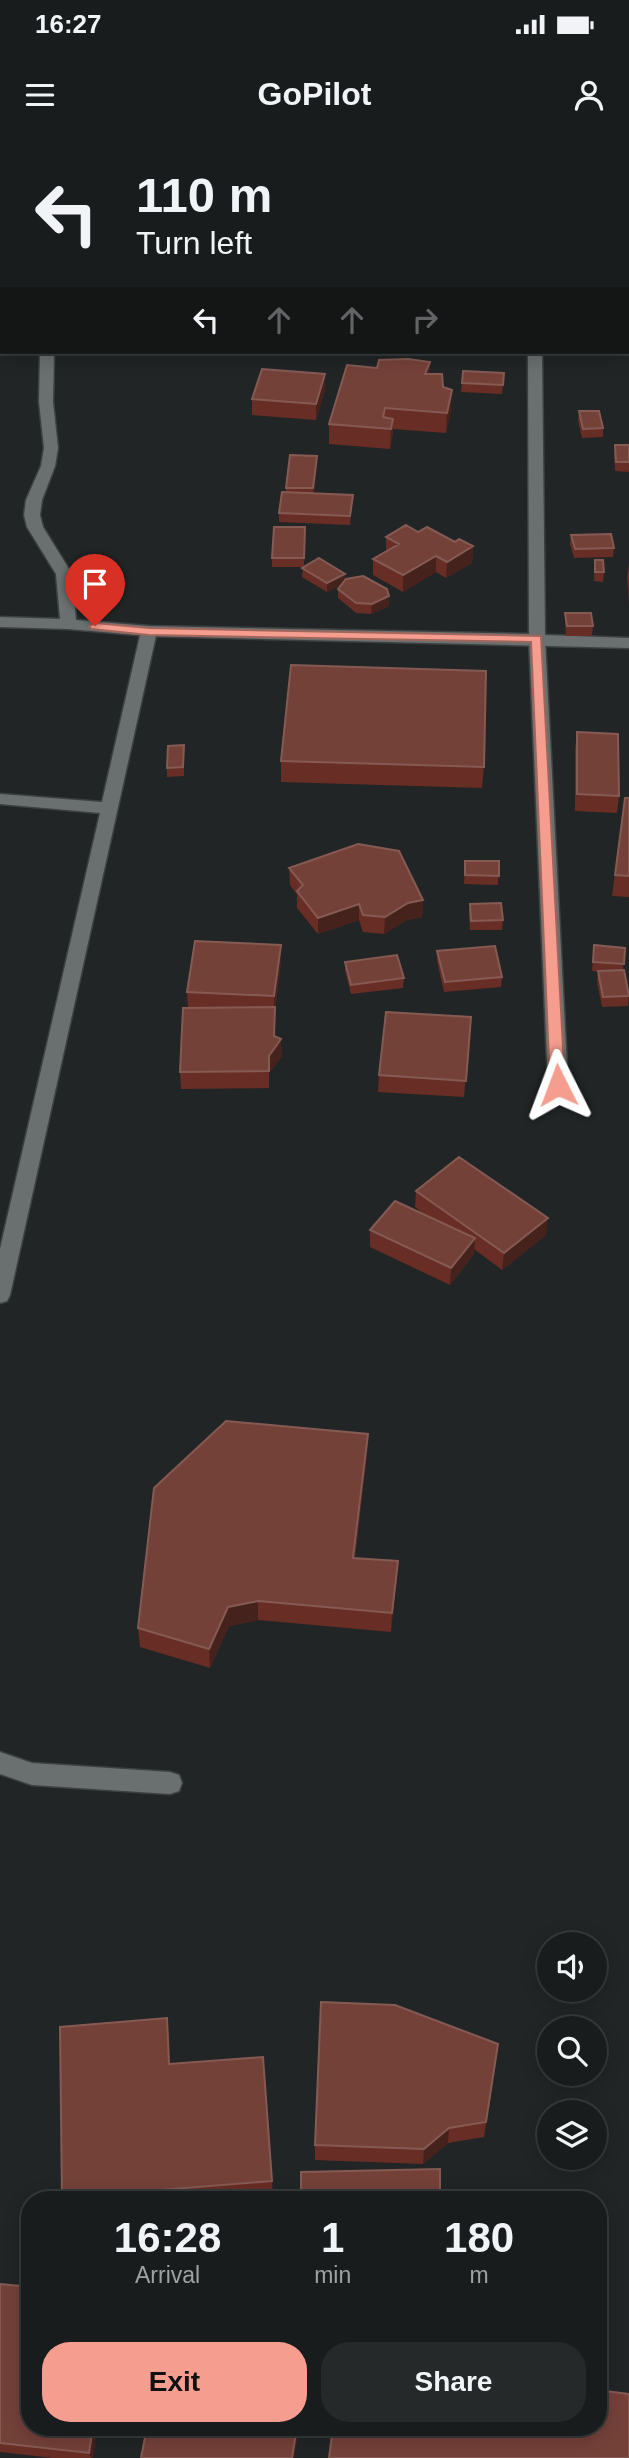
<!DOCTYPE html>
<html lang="en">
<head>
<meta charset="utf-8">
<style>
  body { margin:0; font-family:Arial,sans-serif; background:#262929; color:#f1f3f6; height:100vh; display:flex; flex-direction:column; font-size:26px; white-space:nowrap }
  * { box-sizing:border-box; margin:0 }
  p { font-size:23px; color:#9fa1a3 }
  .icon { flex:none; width:38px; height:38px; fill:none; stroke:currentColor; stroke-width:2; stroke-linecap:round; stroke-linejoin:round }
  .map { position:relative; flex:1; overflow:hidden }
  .panel { position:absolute; left:21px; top:2051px; width:586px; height:245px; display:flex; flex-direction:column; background:#191c1c; border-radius:28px; box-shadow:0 4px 18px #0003,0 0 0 2px #373a3b }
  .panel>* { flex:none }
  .hud { position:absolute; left:0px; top:0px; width:630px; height:214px; box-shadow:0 4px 18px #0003,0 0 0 2px #373a3b; background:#191c1c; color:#f1f3f6; overflow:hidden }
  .controls { position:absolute; left:537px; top:1792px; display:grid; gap:14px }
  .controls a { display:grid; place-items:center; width:70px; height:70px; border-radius:50%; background:#191c1c; box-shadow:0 4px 18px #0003,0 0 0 2px #373a3b; font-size:35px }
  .pin { position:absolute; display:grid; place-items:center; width:60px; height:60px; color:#fff; margin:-72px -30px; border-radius:50% 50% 50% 0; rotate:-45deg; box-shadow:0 0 7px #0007 }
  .pin .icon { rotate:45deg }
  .me { position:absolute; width:77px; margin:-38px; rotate:357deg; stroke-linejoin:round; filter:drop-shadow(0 0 5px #0008) }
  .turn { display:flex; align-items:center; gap:24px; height:147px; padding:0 21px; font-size:32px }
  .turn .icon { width:91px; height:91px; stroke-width:2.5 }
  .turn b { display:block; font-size:49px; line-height:60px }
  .lanes { display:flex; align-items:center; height:66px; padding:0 21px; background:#0003; justify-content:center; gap:35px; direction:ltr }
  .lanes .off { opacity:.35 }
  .eta { display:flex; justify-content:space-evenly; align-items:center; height:119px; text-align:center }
  .eta b { font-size:42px; font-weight:700; line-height:49px }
  .cta { display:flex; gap:14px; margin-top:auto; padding:14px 21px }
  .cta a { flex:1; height:80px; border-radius:28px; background:#f59d8e; color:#111; font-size:28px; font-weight:700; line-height:80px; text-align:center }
  .cta a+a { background:#262929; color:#f1f3f6 }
  .status { display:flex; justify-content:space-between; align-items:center; height:49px; padding:0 35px; background:#191c1c; direction:ltr }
  .status svg { height:19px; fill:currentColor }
  header { display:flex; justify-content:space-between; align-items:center; height:91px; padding:0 21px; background:#191c1c; font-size:32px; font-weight:700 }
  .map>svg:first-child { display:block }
</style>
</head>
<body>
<div class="status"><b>16:27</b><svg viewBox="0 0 49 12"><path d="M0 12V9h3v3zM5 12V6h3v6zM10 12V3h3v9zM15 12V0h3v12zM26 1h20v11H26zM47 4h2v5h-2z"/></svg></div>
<header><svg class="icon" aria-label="menu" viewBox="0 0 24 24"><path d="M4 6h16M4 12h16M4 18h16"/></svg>GoPilot<svg class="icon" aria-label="person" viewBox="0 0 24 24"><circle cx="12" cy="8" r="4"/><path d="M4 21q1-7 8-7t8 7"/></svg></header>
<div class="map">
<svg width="629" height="2318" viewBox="0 0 629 2318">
  <rect width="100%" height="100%" fill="#212525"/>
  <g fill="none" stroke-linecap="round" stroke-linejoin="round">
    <g stroke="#3d4041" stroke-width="3">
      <path id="service" d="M149,486L157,491L10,1155L7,1161L0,1163V1109L100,673L0,664V654L102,662L141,491Z
        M537,494L545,499L568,945L565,950H551L548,945L529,499Z
        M0,1612L32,1623L170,1632L179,1635L182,1643L179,1651L170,1654L32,1645L0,1634Z"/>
    </g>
    <g stroke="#3d4041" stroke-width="3">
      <path id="minor" d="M530,0H542V2H530Z
        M628,184H629V192H628Z
        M40,212H54L53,262L58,308L55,326L42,360L40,375L43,387L72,434L76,480L149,486L529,494L528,212H542L545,495L629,498V508L149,496L68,489L0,487V477L60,479L56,434L27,387L24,375L26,360L41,326L44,308L39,262Z"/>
    </g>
    <use href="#service" fill="#6a6f70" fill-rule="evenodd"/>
    <use href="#minor" fill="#6a6f70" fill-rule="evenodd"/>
  </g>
  <path fill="#682d25" d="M0,0H42V2H2V175H0Z
    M598,0H629V24L628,2H598Z
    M463,231L504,233L502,254L461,252Z
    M325,234V250L316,280L252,275V259Z
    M430,234L443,247L451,271L446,293L393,289L392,299L390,309L329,304V284Z
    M579,271L603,288V297L582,298L578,280Z
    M615,305H629V332L615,331L614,314Z
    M317,325L314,353L353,355L350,385L279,382V373L286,352V348Z
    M305,387L304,427L345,434V440L389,456V466L371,474L356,473L338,458V449L341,445L327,452L302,437L303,427H272V418Z
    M418,392L473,406L472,423L446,438L436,432L403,452L373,435V419L386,411V397Z
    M571,395L614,408L613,417L574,418L570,404Z
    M595,420L604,432L603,442L594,441Z
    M629,422V463L627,438Z
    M565,473L593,486L592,496H566L565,483Z
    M577,592L619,656L617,673L575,671V609Z
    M184,615V636L167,637V628Z
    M281,621L484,627L482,648L281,642Z
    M625,658H629V757L612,756Z
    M465,721H499L498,745L464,744Z
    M289,728L423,760L422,777L407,780L384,794L363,792L359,780L318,794L297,768V755L290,745Z
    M470,764L503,780L502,790H470L469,773Z
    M281,805V822L275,871V897L282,916L269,933V948L181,949L180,932L188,868L187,852Z
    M594,805L625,808L623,830L629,853L628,866L602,867L597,841L598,832L592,831Z
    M437,811L502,837L501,847L444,852L437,821Z
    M345,822L404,838L403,848L351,854L345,831Z
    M471,877L464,957L378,952L379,935Z
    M416,1051L546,1095L502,1130L474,1109V1114L450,1145L370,1107V1090L425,1075L415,1067Z
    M368,1294L367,1313L355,1418L398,1421L391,1492L258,1480L229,1486L210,1528L140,1507L138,1488Z
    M167,1878L170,1924L272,2041L273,2056L223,2060H63L60,1887Z
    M498,1904L484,1997L448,2003L423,2024L315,2020V2005Z
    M0,2144L97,2287L93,2318H53L0,2312Z"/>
  <path fill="#46221d" d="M32,0H42V2H30Z
    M430,222V242L425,234Z
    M325,234V250L316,280V264Z
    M452,250L451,271L446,293L447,273Z
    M393,279L392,299L390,309L391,289Z
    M317,316V325L313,358V348Z
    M473,406L472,423L446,438L447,422Z
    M436,416V432L403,452V435Z
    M345,434V443L327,452V443Z
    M389,456V466L371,474L372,464Z
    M423,760L422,777L407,780L384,794L385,777L408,763Z
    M359,764V780L318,794V778Z
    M281,805V822L275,871L274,909L281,899L282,916L269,933V948V916L274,909V856Z
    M548,1078L546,1095L502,1130L504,1113Z
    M475,1098L474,1114L450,1145L451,1128Z
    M368,1294L367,1313L352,1437L353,1418Z
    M398,1421L397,1441L391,1492L392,1473Z
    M258,1461V1480L229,1486L210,1528L209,1509L228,1467Z
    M167,1878L169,1894L171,1940L169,1924Z
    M449,1988L448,2003L423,2024L424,2009Z
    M93,2287H97L93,2318H91L89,2313Z
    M297,2287H300L294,2318H292Z"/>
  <path fill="#744139" stroke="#855a53" stroke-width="2" d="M0,0H32L30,2H2V14L0,13Z
    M241,0H279L278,2Z
    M324,0H354V2H324Z
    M406,0H472L475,2H400Z
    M0,27H2V79H0Z
    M628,86H629L628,132Z
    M0,94H2V120H0Z
    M0,133H2V156L1,166H0Z
    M408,219L430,222L425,234H442L443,247L452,250L447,273L385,268L383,277L393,279L391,289L329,284L347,225L377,228L379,220Z
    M262,229L325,234L316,264L252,259Z
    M463,231L504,233L503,245L462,243Z
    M579,271H599L603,288L583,289Z
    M615,305H629V322H616Z
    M290,315L317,316L313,348H286Z
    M282,352L353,355L350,376L279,373Z
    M406,385L418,392L427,387L455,402L459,399L473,406L447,422L436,416L403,435L373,419L399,404L386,397Z
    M274,387H305L304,418H272Z
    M611,394L614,408L575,409L571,395Z
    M319,418L345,434L327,443L302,428Z
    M595,420H603L604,432H595Z
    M363,436L387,449L389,456L372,464L356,463L338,449L346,439Z
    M565,473H591L593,486H567Z
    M291,525L486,531L484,627L281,621Z
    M577,592L618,594L619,656L577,654Z
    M184,605L183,627L167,628L168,606Z
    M625,658H629V736L615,735Z
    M358,704L399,711L423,760L408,763L385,777L363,775L359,764L318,778L297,751L303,745L289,728Z
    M465,721H499V736L465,735Z
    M501,763L503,780L471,781L470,764Z
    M195,801L281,805L274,856L187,852Z
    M594,805L625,808L624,824L593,822Z
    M495,806L502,837L445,842L437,811Z
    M397,815L404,838L351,845L345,822Z
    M624,830L629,856L603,857L598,831Z
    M275,867L274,896L281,899L269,916V931L180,932L183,868Z
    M386,872L471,877L466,941L379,935Z
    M459,1017L548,1078L504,1113L416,1051Z
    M395,1061L475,1098L451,1128L370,1090Z
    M226,1281L368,1294L353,1418L398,1421L392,1473L258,1461L228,1467L209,1509L138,1488L154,1348Z
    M321,1862L395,1865L498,1904L486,1982L449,1988L424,2009L315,2005Z
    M167,1878L169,1924L263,1917L272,2041L62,2058L60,1887Z
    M440,2029V2060H301V2032Z
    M0,2144L30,2147V2287H93L89,2313L0,2303Z
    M598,2250L629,2254V2318H329L333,2287H598Z
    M147,2287H297L292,2318H141Z"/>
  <path fill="#f59d8e" stroke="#9f665c" stroke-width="2" d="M95,483L149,488L541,496L565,945L563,949H553L550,945L531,502L149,495L91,489L89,486Z"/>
</svg>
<div class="controls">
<a><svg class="icon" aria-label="sound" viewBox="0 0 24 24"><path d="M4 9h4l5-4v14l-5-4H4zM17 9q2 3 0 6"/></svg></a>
<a><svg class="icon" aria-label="search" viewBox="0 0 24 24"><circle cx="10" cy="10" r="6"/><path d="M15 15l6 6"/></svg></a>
<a><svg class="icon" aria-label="layers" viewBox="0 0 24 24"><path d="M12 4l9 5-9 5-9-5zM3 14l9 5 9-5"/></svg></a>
</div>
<div class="pin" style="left:95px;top:486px;background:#d93025"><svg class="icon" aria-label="arrive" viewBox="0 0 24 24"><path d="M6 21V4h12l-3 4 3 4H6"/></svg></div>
<svg class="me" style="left:558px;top:945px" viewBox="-20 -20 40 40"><path d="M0-17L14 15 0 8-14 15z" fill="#f59d8e" stroke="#fff" stroke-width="4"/></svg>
<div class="hud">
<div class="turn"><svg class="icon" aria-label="left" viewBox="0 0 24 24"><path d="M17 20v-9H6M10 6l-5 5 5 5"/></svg><div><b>110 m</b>Turn left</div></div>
<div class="lanes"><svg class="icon" aria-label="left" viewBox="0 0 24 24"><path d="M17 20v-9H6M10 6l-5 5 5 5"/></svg><svg class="icon off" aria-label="ahead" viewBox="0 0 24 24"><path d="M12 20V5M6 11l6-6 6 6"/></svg><svg class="icon off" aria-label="ahead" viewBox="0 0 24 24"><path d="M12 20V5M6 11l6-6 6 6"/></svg><svg class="icon off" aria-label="right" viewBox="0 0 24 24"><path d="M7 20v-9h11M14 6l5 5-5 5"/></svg></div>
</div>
<section class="panel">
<div class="eta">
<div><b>16:28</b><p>Arrival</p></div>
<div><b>1</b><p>min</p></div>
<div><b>180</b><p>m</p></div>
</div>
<div class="cta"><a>Exit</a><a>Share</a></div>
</section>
</div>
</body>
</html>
